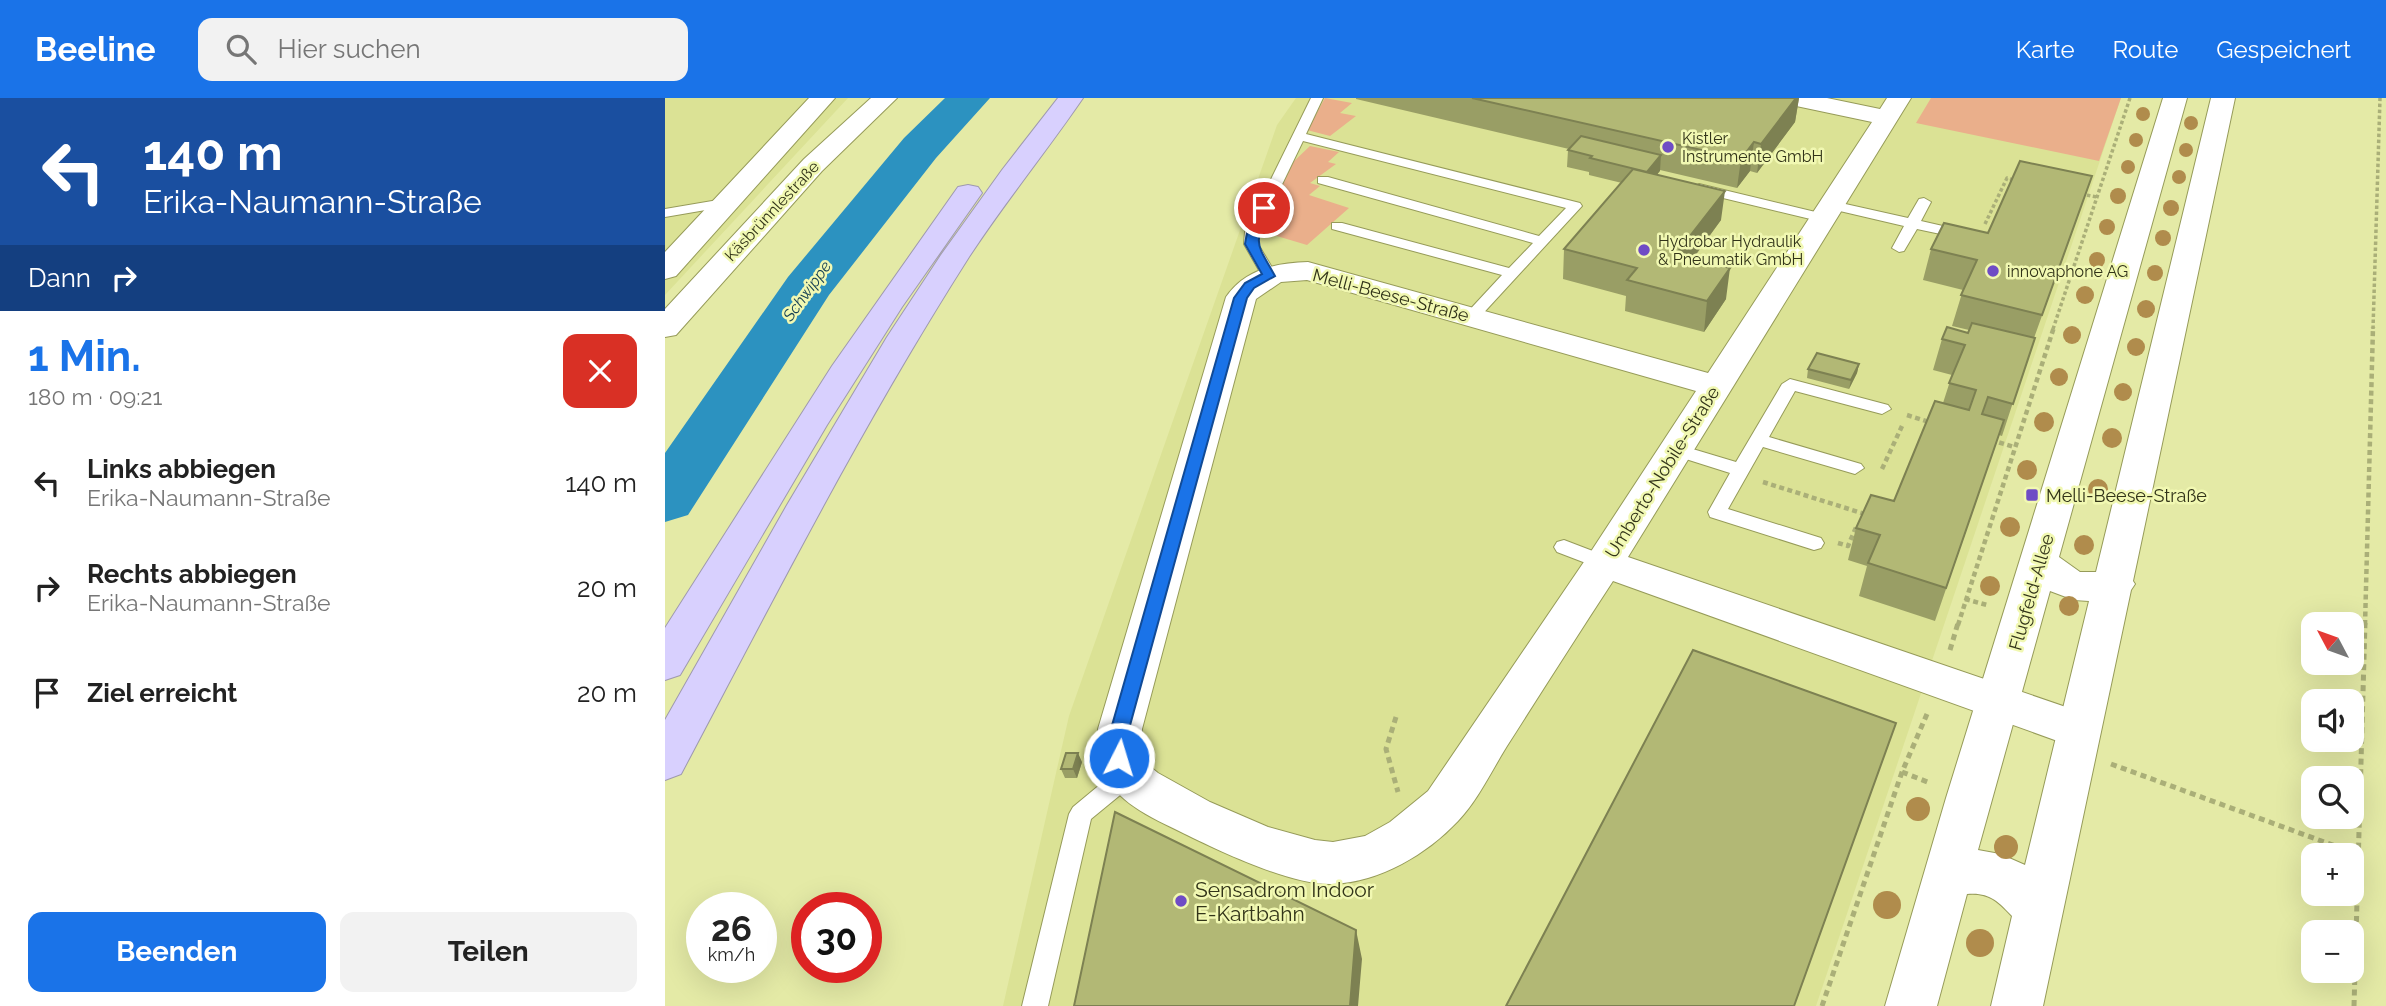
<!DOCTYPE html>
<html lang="de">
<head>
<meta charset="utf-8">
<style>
  body { margin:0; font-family:Raleway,sans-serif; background:#f2f2f2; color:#222; height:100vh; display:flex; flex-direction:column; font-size:26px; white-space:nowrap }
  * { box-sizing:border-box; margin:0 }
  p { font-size:23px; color:#767676 }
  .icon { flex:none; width:38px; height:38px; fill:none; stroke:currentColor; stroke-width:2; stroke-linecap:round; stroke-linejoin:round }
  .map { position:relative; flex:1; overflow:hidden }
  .sheet { display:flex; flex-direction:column; background:#fff; width:665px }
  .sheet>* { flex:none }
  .banner { background:#1a4fa0; color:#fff; overflow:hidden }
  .needle { width:46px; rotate:311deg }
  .buttons { position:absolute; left:1636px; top:514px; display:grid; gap:14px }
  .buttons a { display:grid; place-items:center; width:63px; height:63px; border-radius:14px; background:#fff; box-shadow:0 7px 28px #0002; font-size:35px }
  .speed { position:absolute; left:21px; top:794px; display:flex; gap:14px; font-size:35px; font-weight:700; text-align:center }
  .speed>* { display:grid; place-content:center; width:91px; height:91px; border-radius:50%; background:#fff; box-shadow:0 7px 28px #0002; line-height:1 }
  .speed small { font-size:18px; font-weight:400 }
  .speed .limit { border:10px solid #d22; background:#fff; color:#111 }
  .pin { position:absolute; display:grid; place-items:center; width:60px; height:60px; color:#fff; margin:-30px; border:4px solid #fff; border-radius:50%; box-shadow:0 2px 7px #0007 }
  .me { position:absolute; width:77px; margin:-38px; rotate:5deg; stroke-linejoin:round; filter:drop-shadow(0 0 5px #0008) }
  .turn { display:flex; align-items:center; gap:24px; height:147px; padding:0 28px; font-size:32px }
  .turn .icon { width:91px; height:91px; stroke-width:2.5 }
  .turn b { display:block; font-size:49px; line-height:60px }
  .then { display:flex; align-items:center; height:66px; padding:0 28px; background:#0003; gap:14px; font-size:26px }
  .round { display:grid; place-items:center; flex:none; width:74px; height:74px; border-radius:14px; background:#f2f2f2 }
  .overview { display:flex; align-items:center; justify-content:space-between; height:119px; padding:0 28px }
  h1 { font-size:42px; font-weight:700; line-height:52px; color:#1a73e8 }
  .primary-button { display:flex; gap:14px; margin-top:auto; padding:14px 28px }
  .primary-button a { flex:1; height:80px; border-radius:14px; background:#1a73e8; color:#fff; font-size:28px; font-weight:700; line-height:80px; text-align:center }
  .primary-button a+a { background:#f2f2f2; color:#222 }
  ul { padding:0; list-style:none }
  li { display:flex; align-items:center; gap:21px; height:105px; padding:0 28px }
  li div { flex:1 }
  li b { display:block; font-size:26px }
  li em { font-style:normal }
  header { display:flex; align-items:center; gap:42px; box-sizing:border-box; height:98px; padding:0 35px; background:#1a73e8; color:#fff }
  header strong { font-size:33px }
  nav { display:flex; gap:38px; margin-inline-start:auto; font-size:24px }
  .search { width:490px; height:63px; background:#f2f2f2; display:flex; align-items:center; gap:18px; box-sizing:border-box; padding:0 24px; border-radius:14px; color:#767676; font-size:26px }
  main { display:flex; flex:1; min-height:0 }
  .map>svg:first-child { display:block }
</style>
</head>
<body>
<header>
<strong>Beeline</strong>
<div class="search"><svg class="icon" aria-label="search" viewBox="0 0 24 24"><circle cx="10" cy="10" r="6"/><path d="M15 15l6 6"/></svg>Hier suchen</div>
<nav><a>Karte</a><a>Route</a><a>Gespeichert</a></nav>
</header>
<main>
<section class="sheet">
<div class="banner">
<div class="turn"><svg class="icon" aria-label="left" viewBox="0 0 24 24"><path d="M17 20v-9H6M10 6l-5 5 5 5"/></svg><div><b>140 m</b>Erika-Naumann-Straße</div></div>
<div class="then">Dann<svg class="icon" aria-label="right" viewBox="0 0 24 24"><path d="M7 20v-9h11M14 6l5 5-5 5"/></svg></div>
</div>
<div class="overview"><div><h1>1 Min.</h1><p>180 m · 09:21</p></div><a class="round" style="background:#d93025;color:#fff"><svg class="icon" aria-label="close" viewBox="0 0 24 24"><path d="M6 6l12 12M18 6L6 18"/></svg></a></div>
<ul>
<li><svg class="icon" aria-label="left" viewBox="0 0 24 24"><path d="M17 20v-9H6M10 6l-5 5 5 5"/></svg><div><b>Links abbiegen</b><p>Erika-Naumann-Straße</p></div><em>140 m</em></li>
<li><svg class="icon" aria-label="right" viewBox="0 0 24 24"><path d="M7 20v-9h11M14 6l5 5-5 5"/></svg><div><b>Rechts abbiegen</b><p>Erika-Naumann-Straße</p></div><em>20 m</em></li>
<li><svg class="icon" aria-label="arrive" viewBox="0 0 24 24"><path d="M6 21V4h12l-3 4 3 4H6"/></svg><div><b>Ziel erreicht</b></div><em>20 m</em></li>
</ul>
<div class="primary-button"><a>Beenden</a><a>Teilen</a></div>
</section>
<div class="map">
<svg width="1721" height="908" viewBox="0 0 1721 908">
  <rect width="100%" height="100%" fill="#e4eaa6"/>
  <path fill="#dbe295" d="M0,0H183L0,197Z
    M631,0H1456L1151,908H338L404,618L612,27Z"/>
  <path fill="#eaaf8b" d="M660,0L687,5L675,15L691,18L665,38L642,32Z
    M1266,0H1456L1434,63L1251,25Z
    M645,48L674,54L663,64L671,66L645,85L655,88L644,97L684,110L642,147L595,133L626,66Z"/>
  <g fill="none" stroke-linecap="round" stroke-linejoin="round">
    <path fill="#2c92c0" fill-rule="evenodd" d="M280,0H325L271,60L164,197L23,417L0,424V355L123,179L239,40Z"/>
    <g stroke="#969b59" stroke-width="2">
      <path id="service" d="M646,0H658L641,36L915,105L917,108L812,222L806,224L798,219L837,177L667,131V125H677L844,170L868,145L653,85V79H663L874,138L901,110L638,43L594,134L593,146L612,178L604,183L599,181L579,146L580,134Z
        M1034,86L1163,117L1165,120L1158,124L1029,93L1027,90Z
        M1259,100L1266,104L1256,123L1304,134L1306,137L1304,140L1299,141L1252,131L1239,153L1234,154L1227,150L1239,128L1162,110L1160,107L1167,103L1243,120L1254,101Z
        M59,101L64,102V108L0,119V111Z
        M1125,281L1223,307L1226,311L1217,316L1130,293L1104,339L1196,366L1199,370L1190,376L1098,349L1063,411L1156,440L1159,445L1156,450L1149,452L1045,419L1043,414L1065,375L1005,356L1002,352L1011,346L1071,364L1117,286Z
        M899,442L946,460L949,465L946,470L939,472L892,454L889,449L892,444Z
        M463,668L471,670L474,677L471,684L426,721L383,908H357L404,716L408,709L455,670Z"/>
    </g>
    <g stroke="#969b59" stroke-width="2">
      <path id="minor" d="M144,0H170L11,178L0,181V154Z
        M206,0H232L157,73L11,237L0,239V211L139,61Z
        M1114,0H1162L1215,11L1222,0H1246L963,459L1430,619L1436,632L1430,645L1414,650L1398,645L948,483C912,538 877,593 842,648C827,672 813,702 793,723C762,756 715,784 668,786C627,788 552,752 514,733C466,710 428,691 433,631L561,199C580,171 611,165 643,164L1043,275L1207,24L1117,5ZM642,182L1031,293L925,455L763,693L725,724L700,738L668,744L650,742L603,729L545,704L493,675L478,663L477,631L591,201L616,184Z"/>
    </g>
    <g stroke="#969b59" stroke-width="2">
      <path id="secondary" d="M1498,0H1522L1394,459L1415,474H1431L1546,0H1570L1468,483L1470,486L1466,492L1378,908H1326L1347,818C1333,803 1324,794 1302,796L1272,908H1220L1281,700ZM1385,493L1409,502L1424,503L1360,767L1335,756L1313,752Z"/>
    </g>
    <g stroke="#9e99ae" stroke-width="2">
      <path id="motorway" d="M393,0H418C381,54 340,104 304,159C198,325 108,502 16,676L0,682V622L122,407L222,239L276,157L337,72Z
        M303,87L313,89L317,95L237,209L162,327L15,577L0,582V530L167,268L293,89Z"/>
    </g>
    <path stroke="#aaaf78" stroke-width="3.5" stroke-dasharray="3.5 2.5" stroke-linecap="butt" d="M1416,96L1432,99
      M1320,126L1342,80L1349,82
      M1388,231L1465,0
      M1708,231L1715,0"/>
    <path stroke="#aaaf78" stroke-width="4.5" stroke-dasharray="5 3.5" stroke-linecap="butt" d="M1242,317L1267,325
      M1326,342L1349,349
      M1217,371L1237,328
      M1098,384L1203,417
      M1173,445L1183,448L1192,427
      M1300,501L1322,507
      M1293,527L1389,229
      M1700,527L1708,229"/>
    <path stroke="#aaaf78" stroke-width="5" stroke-dasharray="6 4.5" stroke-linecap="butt" d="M1285,552L1293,525
      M731,619L721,651L733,694
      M1446,666L1692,756
      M1237,674L1265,685
      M1157,908L1237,674L1262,616
      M1689,908L1700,525"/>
    <use href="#service" fill="#fff" fill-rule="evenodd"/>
    <use href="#minor" fill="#fff" fill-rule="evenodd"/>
    <use href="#secondary" fill="#fff" fill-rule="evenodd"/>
    <use href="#motorway" fill="#d8d0fe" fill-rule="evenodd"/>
  </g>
  <g fill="#b08c4c">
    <circle cx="1478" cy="16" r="7"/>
    <circle cx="1526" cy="25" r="7"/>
    <circle cx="1471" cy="42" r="7"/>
    <circle cx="1521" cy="52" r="7"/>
    <circle cx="1463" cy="69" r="7"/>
    <circle cx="1514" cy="79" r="7"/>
    <circle cx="1453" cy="98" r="8"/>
    <circle cx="1506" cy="110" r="8"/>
    <circle cx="1442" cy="129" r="8"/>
    <circle cx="1498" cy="140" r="8"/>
    <circle cx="1432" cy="162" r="8"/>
    <circle cx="1490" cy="175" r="8"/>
    <circle cx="1420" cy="197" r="9"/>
    <circle cx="1481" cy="211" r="9"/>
    <circle cx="1407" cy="237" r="9"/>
    <circle cx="1471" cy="249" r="9"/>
    <circle cx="1394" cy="279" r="9"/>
    <circle cx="1458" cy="294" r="9"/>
    <circle cx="1379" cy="324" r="10"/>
    <circle cx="1447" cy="340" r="10"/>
    <circle cx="1362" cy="372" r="10"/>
    <circle cx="1433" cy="391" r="10"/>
    <circle cx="1345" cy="429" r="10"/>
    <circle cx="1419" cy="447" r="10"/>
    <circle cx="1325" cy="488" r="10"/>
    <circle cx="1404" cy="508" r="10"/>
    <circle cx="1253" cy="711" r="12"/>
    <circle cx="1341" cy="749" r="12"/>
    <circle cx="1222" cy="807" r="14"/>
    <circle cx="1315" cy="845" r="14"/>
  </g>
  <path fill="#999e65" d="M691,0H1134L1130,24L1092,75L1085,73L1072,90L995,72L992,77L1056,122L1028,161L1061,201L1039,234L960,213L961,198L898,181L899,151L957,85L924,77V74L902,69L903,52L904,51L691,1Z
    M1427,78L1369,240L1337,338L1334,337L1270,523L1194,498L1202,468L1183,462L1191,430L1229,403L1278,305L1287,277L1268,272L1277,241L1303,235L1304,232L1287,228L1298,192L1258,182L1266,151L1323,135Z
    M1194,266L1192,275L1184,291L1142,280L1143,271Z
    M417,664L412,680H400L396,671Z"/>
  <path fill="#7d8152" d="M1131,0H1134L1130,24L1092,75L1096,46Z
    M1089,44L1085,73L1072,90L1076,61Z
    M996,57L995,73L980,90L982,74Z
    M1060,93L1056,122L1008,187L1011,156Z
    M1065,170L1061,201L1039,234L1042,203Z
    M1194,266L1192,275L1184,291L1186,282Z
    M413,655L417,664L412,680L408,671Z
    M691,832L697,861L693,908H685Z"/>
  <path fill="#b2b875" stroke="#7d8152" stroke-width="2" d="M807,0H1131L1096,46L1089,44L1076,61Z
    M916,38L996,57L982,74L925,60L927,58L903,52Z
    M1355,63L1427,78L1377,217L1296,197L1312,162L1266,151L1279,125L1323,135Z
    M968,71L1060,93L1011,156L1065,170L1042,203L962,182L972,170L899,151Z
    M1307,225L1370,240L1348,306L1323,299L1317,316L1339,322L1281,490L1203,465L1215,437L1191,430L1206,397L1229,403L1270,303L1304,312L1311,292L1284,285L1300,247L1277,241L1282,229L1303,235Z
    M1152,255L1194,266L1186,282L1143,271Z
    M1028,552L1231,625L1129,908H841Z
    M401,655H413L408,671H396Z
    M450,714L691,832L685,908H409Z"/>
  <path fill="#1a73e8" stroke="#114b97" stroke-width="2" d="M599,107L605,110C588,147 591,144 610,178L589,190L582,200L464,631L463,660L461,665L454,667L447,665L445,660L446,631L569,200L580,185L597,176L580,146C582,133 587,113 599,107Z"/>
  <g fill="#6f4cc5" stroke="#f1f8b2" stroke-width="2.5">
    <circle cx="1003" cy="49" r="7"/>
    <circle cx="979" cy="152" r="7"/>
    <circle cx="1328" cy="173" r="7"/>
    <rect x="1360" y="390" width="14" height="14" rx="3.5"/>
    <circle cx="516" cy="803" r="7"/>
  </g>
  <g text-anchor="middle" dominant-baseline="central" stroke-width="5" stroke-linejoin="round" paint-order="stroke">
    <g font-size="16" fill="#323419" stroke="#f1f8b2" text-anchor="start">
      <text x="1017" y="40">Kistler<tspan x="1017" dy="18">Instrumente GmbH</tspan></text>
      <text x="993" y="143">Hydrobar Hydraulik<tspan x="993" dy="18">&amp; Pneumatik GmbH</tspan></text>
      <text x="1342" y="173">innovaphone AG</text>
    </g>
    <g font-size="16" fill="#323419" stroke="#f1f8b2">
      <text transform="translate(107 113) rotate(-47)">Käsbrünnlestraße</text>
    </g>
    <g font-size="16" font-style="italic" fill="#174154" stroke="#f1f8b2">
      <text transform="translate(142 193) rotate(-54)">Schwippe</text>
    </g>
    <g font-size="18" fill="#323419" stroke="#f1f8b2">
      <text transform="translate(726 197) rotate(15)">Melli-Beese-Straße</text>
      <text transform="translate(997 374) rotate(-58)">Umberto-Nobile-Straße</text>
      <text transform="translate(1366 494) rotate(-74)">Flugfeld-Allee</text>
    </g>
    <g font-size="18" fill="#323419" stroke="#f1f8b2" text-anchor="start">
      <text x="1381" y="397">Melli-Beese-Straße</text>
    </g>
    <g font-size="21" fill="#323419" stroke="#f1f8b2" text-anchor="start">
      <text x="530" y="791">Sensadrom Indoor<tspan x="530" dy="24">E-Kartbahn</tspan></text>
    </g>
  </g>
</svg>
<div class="buttons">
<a><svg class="needle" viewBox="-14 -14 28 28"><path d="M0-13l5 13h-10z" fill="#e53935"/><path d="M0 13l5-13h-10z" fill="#767676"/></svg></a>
<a><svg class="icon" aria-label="sound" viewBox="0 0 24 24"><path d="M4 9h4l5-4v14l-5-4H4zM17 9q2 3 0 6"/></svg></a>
<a><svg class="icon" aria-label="search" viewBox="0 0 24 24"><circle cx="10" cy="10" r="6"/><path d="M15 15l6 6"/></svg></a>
<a>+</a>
<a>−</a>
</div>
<div class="speed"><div>26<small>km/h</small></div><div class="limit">30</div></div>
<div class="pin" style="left:599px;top:110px;background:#d93025"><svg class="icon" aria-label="arrive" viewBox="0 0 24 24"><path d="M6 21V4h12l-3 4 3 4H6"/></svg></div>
<svg class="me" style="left:454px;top:660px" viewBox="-20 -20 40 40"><circle r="17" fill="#1a73e8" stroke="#fff" stroke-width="3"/><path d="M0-11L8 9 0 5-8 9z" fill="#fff"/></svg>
</div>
</main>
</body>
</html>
